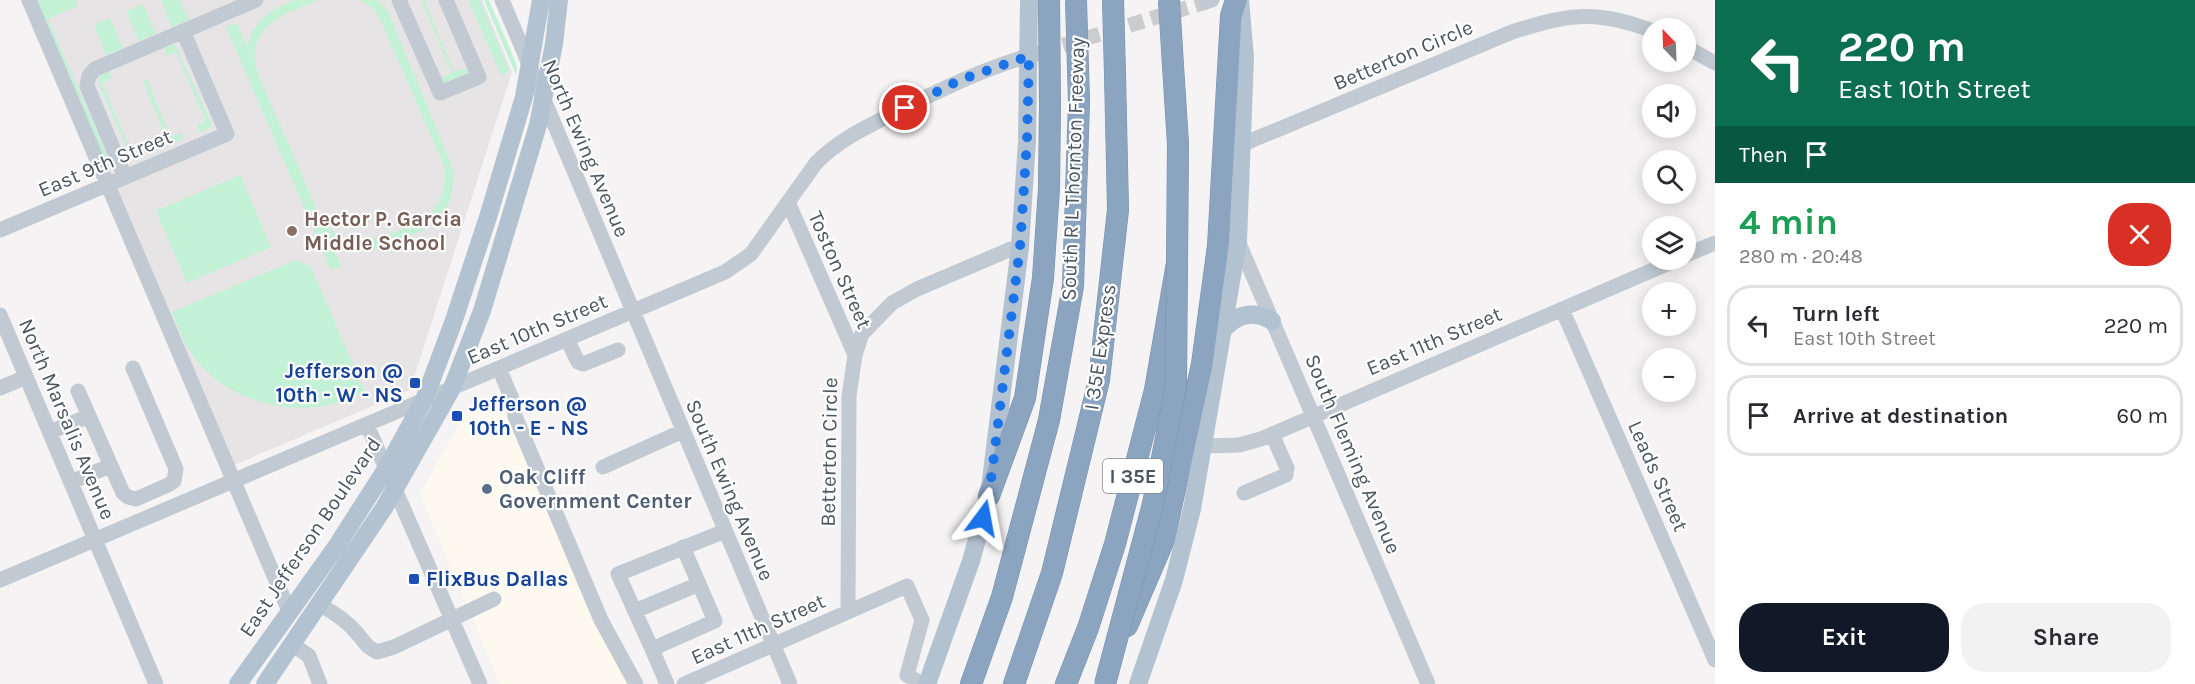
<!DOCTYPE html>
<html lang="en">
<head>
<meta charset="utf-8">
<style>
  body { margin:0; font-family:Karla,sans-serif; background:#f2f2f3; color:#2b2b33; height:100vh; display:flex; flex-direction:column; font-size:22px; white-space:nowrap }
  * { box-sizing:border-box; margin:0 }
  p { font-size:20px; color:#7c7c81 }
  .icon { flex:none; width:33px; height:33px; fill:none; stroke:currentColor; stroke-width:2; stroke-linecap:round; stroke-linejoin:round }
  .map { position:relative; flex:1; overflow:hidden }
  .sheet { display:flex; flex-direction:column; background:#fff; width:480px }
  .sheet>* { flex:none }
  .banner { background:#0b6e4f; color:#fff; overflow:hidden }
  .needle { width:39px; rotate:337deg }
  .fabs { position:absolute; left:1642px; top:18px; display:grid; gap:12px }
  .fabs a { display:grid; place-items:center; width:54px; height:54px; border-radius:50%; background:#fff; box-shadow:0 3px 15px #0003; font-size:30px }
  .pin { position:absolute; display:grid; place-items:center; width:51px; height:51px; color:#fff; margin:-26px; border:3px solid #fff; border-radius:50%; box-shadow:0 2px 6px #0007 }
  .me { position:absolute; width:66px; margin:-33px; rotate:13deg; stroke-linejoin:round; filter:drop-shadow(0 0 4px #0008) }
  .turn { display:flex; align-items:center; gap:21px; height:126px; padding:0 24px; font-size:27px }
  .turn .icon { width:78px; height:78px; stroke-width:2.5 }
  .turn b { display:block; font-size:42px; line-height:51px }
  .then { display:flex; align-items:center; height:57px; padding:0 24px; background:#0003; gap:12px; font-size:22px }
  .round { display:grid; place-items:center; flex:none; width:63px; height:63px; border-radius:24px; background:#f2f2f3 }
  .overview { display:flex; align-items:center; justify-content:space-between; height:102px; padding:0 24px }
  h1 { font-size:36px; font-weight:700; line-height:45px; color:#1e9e55 }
  .cta { display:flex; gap:12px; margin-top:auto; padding:12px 24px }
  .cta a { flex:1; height:69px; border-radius:24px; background:#111827; color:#fff; font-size:24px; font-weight:700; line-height:69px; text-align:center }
  .cta a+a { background:#f2f2f3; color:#2b2b33 }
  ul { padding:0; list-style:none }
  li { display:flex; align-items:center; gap:18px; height:81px; margin:0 12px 9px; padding:0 12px; border:3px solid #e1e1e2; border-radius:24px }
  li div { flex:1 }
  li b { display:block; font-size:22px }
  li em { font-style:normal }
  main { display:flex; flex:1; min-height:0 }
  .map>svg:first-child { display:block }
</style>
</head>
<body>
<main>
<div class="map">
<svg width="1715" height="684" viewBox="0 0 1715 684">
  <rect width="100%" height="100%" fill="#f5f3f3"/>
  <path fill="#fdf9ef" d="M505,387L629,684H500L420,494L469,407Z"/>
  <path fill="#e6e4e5" d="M25,0H482L512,72L410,390L225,469Z"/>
  <path fill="#c3f1d5" d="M32,0H75L78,6L48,19L111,164L110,170L106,174Z
    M161,0H180L189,20L172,27Z
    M294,0H318C292,11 255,21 255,56C255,62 257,69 258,74L321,219C345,251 368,242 400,230C411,226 424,221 432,212C443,200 445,184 445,168L384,28L375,10L360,0H377L388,11L454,171C452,218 438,225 397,241C366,253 361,256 330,242L341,266L331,270L226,27L237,23L247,48C252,21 270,10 294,0Z
    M421,0H424L454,72L466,68L467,72L466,74L445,83L441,78L452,73Z
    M468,0H480L509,71L501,75Z
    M484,0H489L516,63L517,69L516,75Z
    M143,4L156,34L139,41L126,11Z
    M110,18L123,48L106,55L94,25Z
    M174,43L211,123L210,128L200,133L197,125L206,121L176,52L166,56L165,47Z
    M108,71L112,78L102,84L132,152L143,148L145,155L141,159H135L130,154L100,87L99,77Z
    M147,79L170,137L181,133L184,139L162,149L159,147L157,142L166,138L143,81Z
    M240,175L271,247L187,283L156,211Z
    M296,260L311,267L365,392C350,397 332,406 317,407C267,412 212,391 187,346C181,336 177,323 172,312Z"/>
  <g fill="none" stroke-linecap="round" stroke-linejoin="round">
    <path stroke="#caccce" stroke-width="15" stroke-dasharray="15 8" stroke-linecap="butt" d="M1041,52L1206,2"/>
    <g stroke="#7690ad" stroke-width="22">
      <path id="highway" d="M989,496L1025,398L1043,278L1049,188L1050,105
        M1127,626L1164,540L1202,364L1218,246L1231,16L1236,0
        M971,684L1002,597L1049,420L1073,286L1079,102
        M1014,684L1052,573L1099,380L1118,210L1115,74
        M1066,684L1088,628L1115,544L1155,390L1177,263L1178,144L1173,66"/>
    </g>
    <path stroke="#c1cad2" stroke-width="15" d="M29,0L289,611
      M399,0L440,93L479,77L446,0
      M502,0L790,684
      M1206,2L1212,0
      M1686,47L1715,63
      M1243,144L1512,32C1569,14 1596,9 1653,31
      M125,177L87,86L89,76L95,69L256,0
      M788,202L855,355
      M0,230L227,134L183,31
      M1238,241L1428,684
      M1686,255L1715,243
      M1562,309L1715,660
      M0,315L156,684
      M567,339L578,362L583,364L618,350
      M499,368L514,404L515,416L601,620L636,684
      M0,388L26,377
      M78,391L123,493L128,497L136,499L168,485L174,481L176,469L133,368
      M367,425L480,684
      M50,432L89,416
      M1204,446L1239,445L1261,439L1676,260
      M603,467L683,431
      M71,482L110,466
      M1244,493L1286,475L1287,468L1272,434
      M683,547L715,621L652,649L618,574L725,531
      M0,580L725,272L751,254L816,163C839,139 869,126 898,111C944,88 989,66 1039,53
      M320,605C333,612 346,620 356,632C366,643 363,644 377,652L394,647L494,599
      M635,611L699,584
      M848,612L849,396L855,355L862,334L892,303L917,289L1011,249L1020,247
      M292,644L309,656L320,684
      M652,649L667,684
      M684,684L907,586L922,620L907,675L922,684"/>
    <path stroke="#b3c2d1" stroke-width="18" d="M1223,330C1237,314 1253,310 1272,321
      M238,684L336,547L386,469L424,400L453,323L488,217L524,97L541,0
      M265,684L384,508L452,388L482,311L538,125L554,44L559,0
      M927,684L971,561L989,496L1020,247L1027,141L1029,0
      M1138,684L1174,580L1192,509L1238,241L1245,57L1240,0"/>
    <use href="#highway" stroke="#8ba5c1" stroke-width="21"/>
    <g stroke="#7690ad" stroke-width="22" stroke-linecap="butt">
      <path id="highway-bridge" d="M1049,0L1050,105
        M1076,0L1079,102
        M1113,0L1115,74
        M1169,0L1173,66
        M1105,684L1153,504L1176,386L1177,263"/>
    </g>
    <use href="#highway-bridge" stroke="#8ba5c1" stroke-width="21"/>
  </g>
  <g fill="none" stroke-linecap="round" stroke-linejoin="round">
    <path stroke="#1a73e8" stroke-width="10" stroke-dasharray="0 18" d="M905,108L960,80L1029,56L1027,141L1020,247L989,496L983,518"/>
  </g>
  <circle fill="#8d6e63" stroke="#fff" stroke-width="2" cx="292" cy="231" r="6"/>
  <g fill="#1a4fb4" stroke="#fff" stroke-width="2">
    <rect x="409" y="377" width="12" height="12" rx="3"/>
    <rect x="451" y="410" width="12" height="12" rx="3"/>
    <rect x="408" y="573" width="12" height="12" rx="3"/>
  </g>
  <circle fill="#5c6f8a" stroke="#fff" stroke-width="2" cx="487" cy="489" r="6"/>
  <g text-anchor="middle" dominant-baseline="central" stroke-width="4.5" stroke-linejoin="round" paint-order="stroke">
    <rect fill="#fff" stroke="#808990" stroke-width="1.5" x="1103" y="459" width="60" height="34" rx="4.5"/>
    <g font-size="20" font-weight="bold" fill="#4a5661">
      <text x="1133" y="476">I 35E</text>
    </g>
    <g font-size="21" fill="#4a5661" stroke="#fff">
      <text transform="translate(1403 55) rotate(-23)">Betterton Circle</text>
      <text transform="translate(586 148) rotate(67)">North Ewing Avenue</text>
      <text transform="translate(105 163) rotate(-23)">East 9th Street</text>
      <text transform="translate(1073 169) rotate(-88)">South R L Thornton Freeway</text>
      <text transform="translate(840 270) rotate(66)">Toston Street</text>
      <text transform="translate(537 329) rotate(-23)">East 10th Street</text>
      <text transform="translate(1434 341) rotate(-23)">East 11th Street</text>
      <text transform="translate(1100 347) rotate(-82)">I 35E Express</text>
      <text transform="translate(67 419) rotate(67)">North Marsalis Avenue</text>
      <text transform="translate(829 452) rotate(-89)">Betterton Circle</text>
      <text transform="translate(1353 454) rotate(67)">South Fleming Avenue</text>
      <text transform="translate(1658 476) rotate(66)">Leads Street</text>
      <text transform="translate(730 490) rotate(67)">South Ewing Avenue</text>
      <text transform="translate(310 537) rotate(-56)">East Jefferson Boulevard</text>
      <text transform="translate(758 629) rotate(-24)">East 11th Street</text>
    </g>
    <g font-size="21" font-weight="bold" fill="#785e54" stroke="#fff" text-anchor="start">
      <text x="304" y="219">Hector P. Garcia<tspan x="304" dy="24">Middle School</tspan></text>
    </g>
    <g font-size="21" font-weight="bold" fill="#164399" stroke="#fff" text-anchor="start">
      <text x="403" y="371" text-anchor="end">Jefferson @<tspan x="403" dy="24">10th - W - NS</tspan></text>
      <text x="469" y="404">Jefferson @<tspan x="469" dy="24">10th - E - NS</tspan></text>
      <text x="426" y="579">FlixBus Dallas</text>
    </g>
    <g font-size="21" font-weight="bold" fill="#4e5e75" stroke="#fff" text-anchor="start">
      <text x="499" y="477">Oak Cliff<tspan x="499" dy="24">Government Center</tspan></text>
    </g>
  </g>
</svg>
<div class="fabs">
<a><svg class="needle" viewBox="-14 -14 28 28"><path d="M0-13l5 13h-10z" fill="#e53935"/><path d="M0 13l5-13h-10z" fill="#7c7c81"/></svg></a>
<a><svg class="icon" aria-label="sound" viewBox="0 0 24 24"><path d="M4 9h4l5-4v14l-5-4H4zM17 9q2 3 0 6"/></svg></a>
<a><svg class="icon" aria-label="search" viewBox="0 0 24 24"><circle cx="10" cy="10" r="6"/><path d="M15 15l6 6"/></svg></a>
<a><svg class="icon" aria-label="layers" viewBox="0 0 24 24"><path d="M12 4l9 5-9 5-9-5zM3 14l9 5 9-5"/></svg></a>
<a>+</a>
<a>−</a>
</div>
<div class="pin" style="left:905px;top:108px;background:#d93025"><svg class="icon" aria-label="arrive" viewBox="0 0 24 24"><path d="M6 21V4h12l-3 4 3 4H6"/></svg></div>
<svg class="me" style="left:983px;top:518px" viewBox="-20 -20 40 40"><path d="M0-17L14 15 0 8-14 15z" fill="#1a73e8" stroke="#fff" stroke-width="4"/></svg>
</div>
<section class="sheet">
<div class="banner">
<div class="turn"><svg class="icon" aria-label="left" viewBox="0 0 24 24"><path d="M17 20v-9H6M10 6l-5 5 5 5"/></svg><div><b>220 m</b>East 10th Street</div></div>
<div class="then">Then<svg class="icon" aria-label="arrive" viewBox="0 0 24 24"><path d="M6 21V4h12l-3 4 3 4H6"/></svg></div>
</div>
<div class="overview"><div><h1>4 min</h1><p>280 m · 20:48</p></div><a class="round" style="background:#d93025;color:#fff"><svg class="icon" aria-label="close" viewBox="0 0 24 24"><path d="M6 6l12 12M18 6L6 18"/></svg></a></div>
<ul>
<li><svg class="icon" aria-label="left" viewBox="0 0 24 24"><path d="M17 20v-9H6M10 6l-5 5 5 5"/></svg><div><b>Turn left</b><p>East 10th Street</p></div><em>220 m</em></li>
<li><svg class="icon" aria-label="arrive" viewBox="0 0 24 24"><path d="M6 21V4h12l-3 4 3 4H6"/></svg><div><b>Arrive at destination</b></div><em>60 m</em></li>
</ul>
<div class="cta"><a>Exit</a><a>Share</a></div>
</section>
</main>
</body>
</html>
